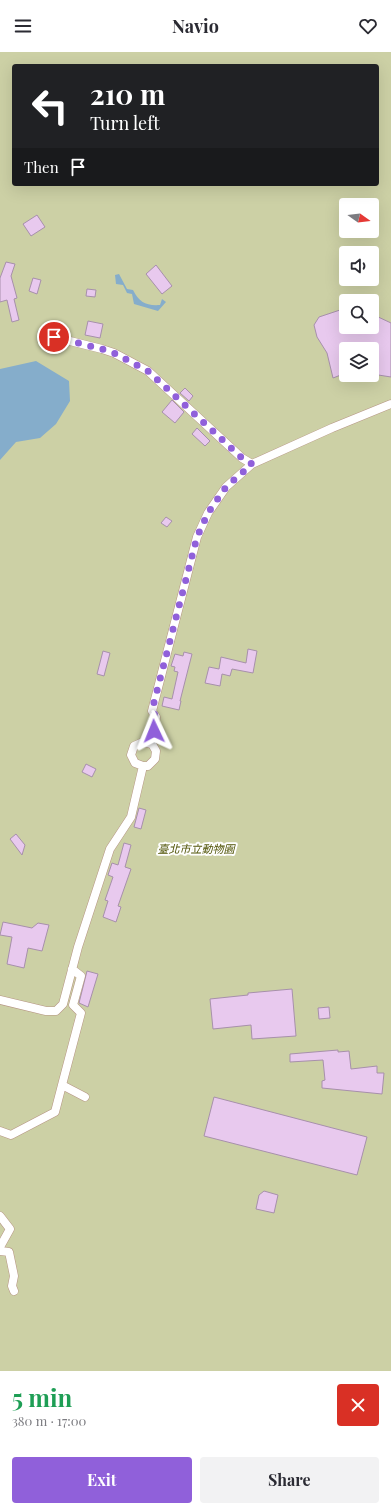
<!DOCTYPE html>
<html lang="en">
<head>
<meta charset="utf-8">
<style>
  body { margin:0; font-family:"Playfair Display","Noto Sans TC",serif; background:#f2f2f3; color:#2b2b33; height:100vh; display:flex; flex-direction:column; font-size:15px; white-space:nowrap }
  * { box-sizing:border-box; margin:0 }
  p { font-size:13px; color:#7c7c81 }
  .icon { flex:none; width:22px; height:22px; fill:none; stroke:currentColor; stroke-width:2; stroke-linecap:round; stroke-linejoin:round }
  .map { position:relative; height:1319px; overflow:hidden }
  .panel { display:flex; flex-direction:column; background:#fff; flex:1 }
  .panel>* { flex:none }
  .banner { position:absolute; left:12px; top:12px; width:367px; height:122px; border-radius:4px; box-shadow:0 4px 16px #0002; background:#202124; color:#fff; overflow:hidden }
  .needle { width:26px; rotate:104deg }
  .fabs { position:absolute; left:339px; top:146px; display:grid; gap:8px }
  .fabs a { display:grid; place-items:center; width:40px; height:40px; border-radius:4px; background:#fff; box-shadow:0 4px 16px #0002; font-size:20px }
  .pin { position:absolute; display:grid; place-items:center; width:34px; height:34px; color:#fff; margin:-17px; border:2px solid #fff; border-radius:50%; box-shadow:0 1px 4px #0007 }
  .me { position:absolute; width:44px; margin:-22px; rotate:358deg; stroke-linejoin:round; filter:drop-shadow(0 0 3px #0008) }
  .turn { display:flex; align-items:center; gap:14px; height:84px; padding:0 12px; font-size:18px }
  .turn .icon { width:52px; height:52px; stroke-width:2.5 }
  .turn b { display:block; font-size:28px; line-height:34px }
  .then { display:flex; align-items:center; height:38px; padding:0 12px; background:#0003; gap:8px; font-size:15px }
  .round { display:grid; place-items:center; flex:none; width:42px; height:42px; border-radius:4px; background:#f2f2f3 }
  .headline { display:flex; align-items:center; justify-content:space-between; height:68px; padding:0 12px }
  h1 { font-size:24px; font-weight:700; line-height:30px; color:#1e9e55 }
  .cta { display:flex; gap:8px; margin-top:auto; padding:8px 12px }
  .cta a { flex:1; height:46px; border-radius:4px; background:#9060da; color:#fff; font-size:16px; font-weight:700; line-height:46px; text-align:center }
  .cta a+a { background:#f2f2f3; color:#2b2b33 }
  header { display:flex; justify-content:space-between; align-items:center; height:52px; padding:0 12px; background:#fff; font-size:18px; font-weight:700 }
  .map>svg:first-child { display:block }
</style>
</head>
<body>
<header><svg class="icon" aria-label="menu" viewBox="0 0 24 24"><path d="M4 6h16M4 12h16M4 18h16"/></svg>Navio<svg class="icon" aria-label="heart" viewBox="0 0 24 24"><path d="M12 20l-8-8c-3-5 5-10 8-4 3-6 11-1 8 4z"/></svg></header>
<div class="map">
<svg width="391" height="1319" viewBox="0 0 391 1319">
  <rect width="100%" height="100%" fill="#fef6f3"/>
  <path fill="#ccd0a5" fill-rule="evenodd" d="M0,0H391V1319H0ZM14,14H377V132H14ZM346,153H372V179H346ZM346,201H372V227H346ZM346,249H372V275H346ZM346,297H372V323H346Z"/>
  <path fill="#85adcb" d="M119,222L127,237L133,238C139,250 146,254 160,253L162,247L166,250L158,259L134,252L132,242L127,241L123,233L116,232L115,223Z
    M36,309L69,329L70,349L56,372L40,386L16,390L0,408V317Z"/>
  <path fill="#e8c9ee" stroke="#a790ab" d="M37,163L45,175L31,184L23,172Z
    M6,210L15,212L11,224L17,246L14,247L19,268L12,270L7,248L0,250V226Z
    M156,213L172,234L162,242L146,222Z
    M33,226L41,228L37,242L29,239Z
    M87,237L96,238L95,245L86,244Z
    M346,256V275H372L374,263L391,271V325L372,322V297H346V321L333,326L327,301L317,285L314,273L319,265Z
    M88,269L103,272L100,286L85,283Z
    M185,336L193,344L189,349L180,341Z
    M172,348L184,360L175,371L162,360Z
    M197,376L210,389L205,394L192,382Z
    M166,465L172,469L167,475L161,471Z
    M248,597L257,599L253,621L232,617L230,624L222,622L220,634L205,631L209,615L219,617L221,605L246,611Z
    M103,599L110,601L104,624L97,622Z
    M184,600L192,602L180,649H181L179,658L162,654L164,645L172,647L178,620L174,619L175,615L171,614L175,602L183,604Z
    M86,712L96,717L92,725L82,720Z
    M139,756L146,758L141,777L134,775Z
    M16,782L25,793L22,803L10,787Z
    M124,791L131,793L125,815L131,817L118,854L121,855L116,870L103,865L108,849L105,848L113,825L108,823L112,811L118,813Z
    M3,870L32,876L38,871L49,873L42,899L28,896L24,916L7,912L12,885L0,883Z
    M87,919L98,922L88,955L79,951Z
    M292,937L296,984L252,987L251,973L213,977L210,947L248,943V941Z
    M329,955L330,966L319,967L318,956Z
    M338,998V1000L349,999L351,1017L377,1014V1021H384L382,1042L322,1036V1029L325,1028L323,1008L290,1010V1002Z
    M214,1045L367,1085L357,1123L204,1084Z
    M264,1139L278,1143L274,1161L256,1157L259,1143Z"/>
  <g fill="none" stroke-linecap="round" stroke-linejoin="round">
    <g stroke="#b69584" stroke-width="9">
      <path id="pedestrian" d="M54,285L102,297L114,301L148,319L242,406L252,412
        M152,692L143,690L134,694L131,703L135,711L143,714H148L155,707L156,699L152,692L156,665L152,659L197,485L208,461L226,435L252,412L332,376L391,352
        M72,917L81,924L73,953L81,961L62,1033L85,1045
        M0,948L46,959H56L63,952L78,895L110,797L131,765L143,714
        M0,1079L11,1083L55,1060L62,1033
        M0,1164L10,1177L0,1195
        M0,1199L9,1200L14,1224L12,1234L14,1239"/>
    </g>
    <use href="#pedestrian" stroke="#fff" stroke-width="8"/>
  </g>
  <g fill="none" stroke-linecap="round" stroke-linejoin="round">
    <path stroke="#9060da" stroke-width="7" stroke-dasharray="0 12.6" d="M54,285L102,297L114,301L148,319L242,406L252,412L226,435L208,461L197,485L152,658L156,665L154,679"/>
  </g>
  <g text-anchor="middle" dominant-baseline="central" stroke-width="4" stroke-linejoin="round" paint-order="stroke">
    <g font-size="11" font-style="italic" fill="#4f5204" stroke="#fff">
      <text x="196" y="796">臺北市立動物園</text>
    </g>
  </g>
</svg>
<div class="fabs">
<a><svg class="needle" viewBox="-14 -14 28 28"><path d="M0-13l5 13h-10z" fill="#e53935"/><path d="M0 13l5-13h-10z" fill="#7c7c81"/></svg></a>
<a><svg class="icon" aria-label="sound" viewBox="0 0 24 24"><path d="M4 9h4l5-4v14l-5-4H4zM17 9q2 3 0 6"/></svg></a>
<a><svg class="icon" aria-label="search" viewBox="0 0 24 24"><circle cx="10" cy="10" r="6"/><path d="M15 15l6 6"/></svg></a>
<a><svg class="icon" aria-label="layers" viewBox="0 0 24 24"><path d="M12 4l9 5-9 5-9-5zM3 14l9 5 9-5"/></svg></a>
</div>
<div class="pin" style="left:54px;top:285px;background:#d93025"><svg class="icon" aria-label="arrive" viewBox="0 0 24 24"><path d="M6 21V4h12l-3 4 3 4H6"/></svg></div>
<svg class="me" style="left:154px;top:679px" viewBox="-20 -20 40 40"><path d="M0-17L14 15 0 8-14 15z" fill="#9060da" stroke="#fff" stroke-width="4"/></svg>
<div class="banner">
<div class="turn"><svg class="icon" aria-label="left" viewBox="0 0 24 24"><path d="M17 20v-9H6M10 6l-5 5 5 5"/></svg><div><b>210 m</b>Turn left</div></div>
<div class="then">Then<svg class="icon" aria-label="arrive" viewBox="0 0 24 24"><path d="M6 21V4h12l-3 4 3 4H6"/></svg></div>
</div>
</div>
<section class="panel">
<div class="headline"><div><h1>5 min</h1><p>380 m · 17:00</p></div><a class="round" style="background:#d93025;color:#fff"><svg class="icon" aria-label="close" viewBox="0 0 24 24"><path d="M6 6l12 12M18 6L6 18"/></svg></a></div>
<div class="cta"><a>Exit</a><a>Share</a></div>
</section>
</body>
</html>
